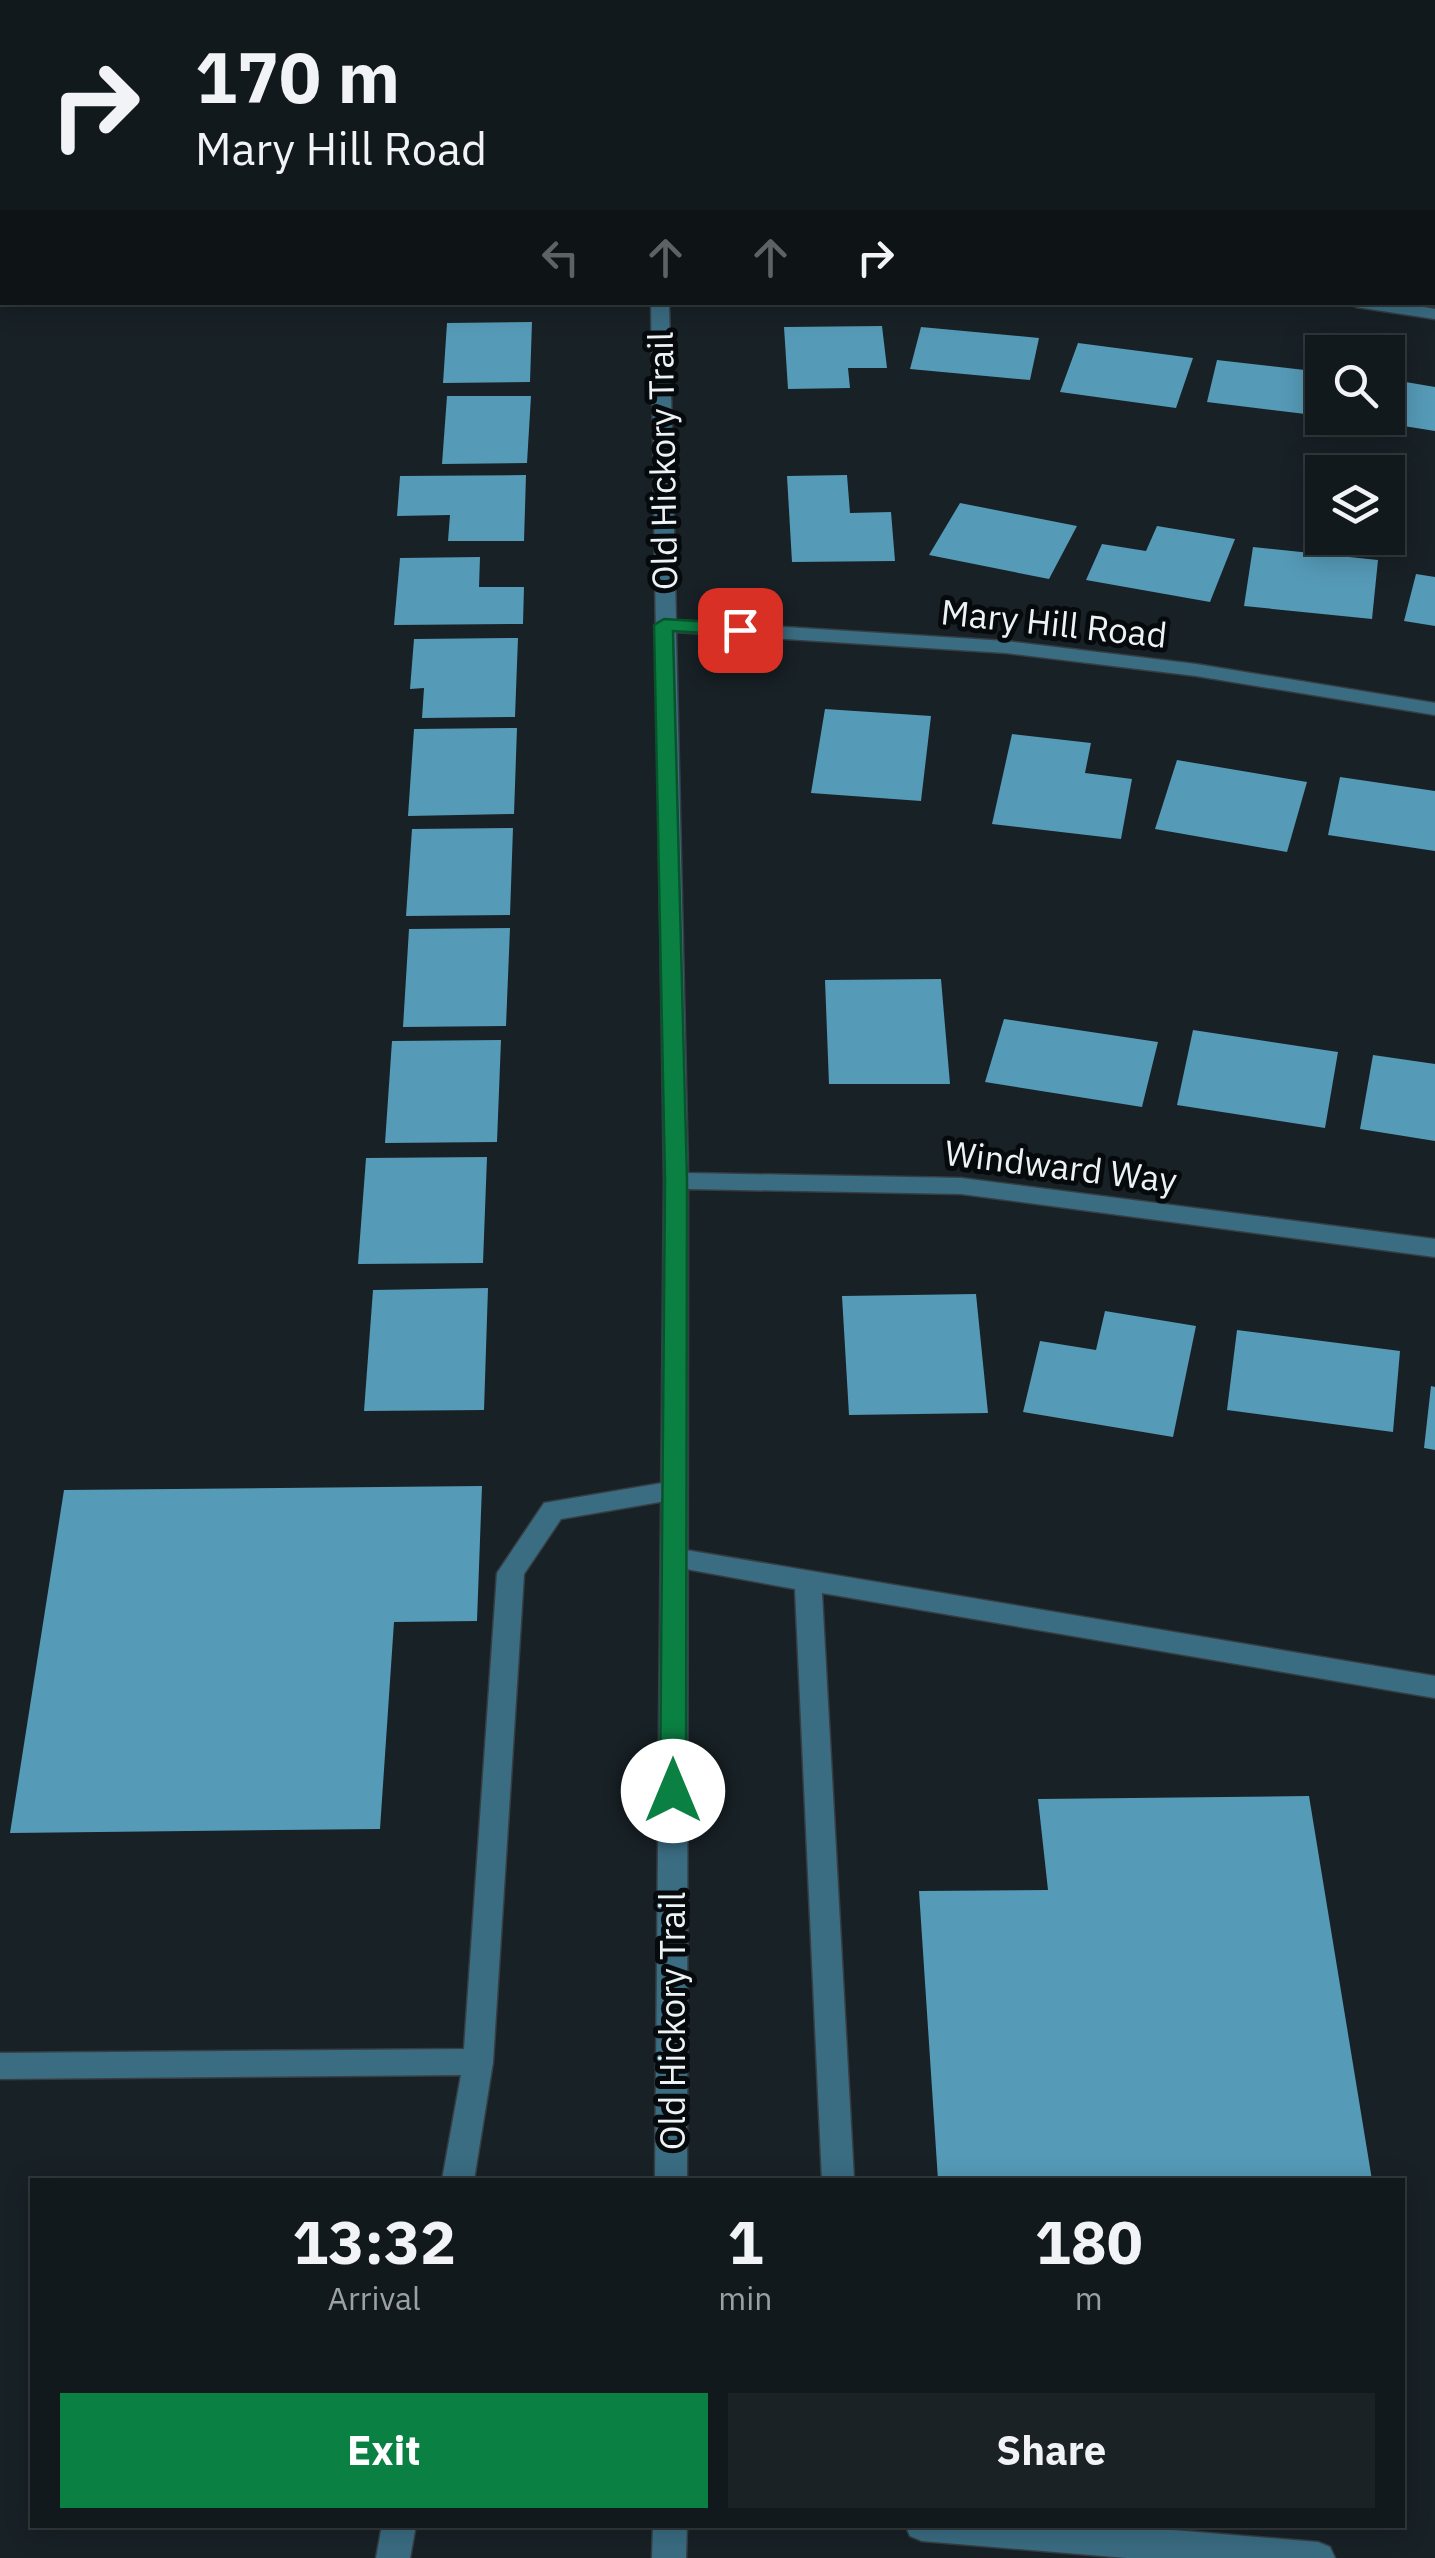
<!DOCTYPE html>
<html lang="en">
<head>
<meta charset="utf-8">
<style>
  body { margin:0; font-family:"IBM Plex Sans",sans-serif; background:#1b2225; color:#f1f3f6; height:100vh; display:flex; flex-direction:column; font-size:38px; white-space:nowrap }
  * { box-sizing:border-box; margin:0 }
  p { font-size:32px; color:#9ca0a3 }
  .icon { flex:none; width:55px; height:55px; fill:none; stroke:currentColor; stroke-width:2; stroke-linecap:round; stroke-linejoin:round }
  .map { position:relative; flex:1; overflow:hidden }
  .details { position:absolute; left:30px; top:2178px; width:1375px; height:350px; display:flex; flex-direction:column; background:#12191c; border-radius:0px; box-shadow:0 5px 25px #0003,0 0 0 2px #31383b }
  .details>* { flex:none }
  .hud { position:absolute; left:0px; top:0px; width:1435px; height:305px; box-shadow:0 5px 25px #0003,0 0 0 2px #31383b; background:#12191c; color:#f1f3f6; overflow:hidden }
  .buttons { position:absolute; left:1305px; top:335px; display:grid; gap:20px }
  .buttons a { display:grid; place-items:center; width:100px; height:100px; border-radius:0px; background:#12191c; box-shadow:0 5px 25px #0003,0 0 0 2px #31383b; font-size:50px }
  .pin { position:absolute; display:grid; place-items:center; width:85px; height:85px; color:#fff; margin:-42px; border-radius:20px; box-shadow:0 5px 15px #0006 }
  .me { position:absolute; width:110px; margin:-55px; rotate:0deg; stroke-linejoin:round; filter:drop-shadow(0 0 8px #0008) }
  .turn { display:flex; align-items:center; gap:35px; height:210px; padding:0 30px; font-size:45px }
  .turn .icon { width:130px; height:130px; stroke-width:2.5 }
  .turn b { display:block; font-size:70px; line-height:85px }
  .lanes { display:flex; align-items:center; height:95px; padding:0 30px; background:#0003; justify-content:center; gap:50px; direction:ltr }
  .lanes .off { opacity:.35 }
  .eta { display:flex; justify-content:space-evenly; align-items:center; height:170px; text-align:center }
  .eta b { font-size:60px; font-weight:800; line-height:70px }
  .primary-button { display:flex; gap:20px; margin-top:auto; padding:20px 30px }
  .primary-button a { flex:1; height:115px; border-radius:0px; background:#0b8043; color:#fff; font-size:40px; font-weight:800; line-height:115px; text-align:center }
  .primary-button a+a { background:#1b2225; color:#f1f3f6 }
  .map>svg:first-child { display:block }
</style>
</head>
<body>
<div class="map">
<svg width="1435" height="2558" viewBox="0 0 1435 2558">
  <rect width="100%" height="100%" fill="#182126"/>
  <path fill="#559ab7" d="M532,322L530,382L443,383L447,323Z
    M882,326L887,368H848L850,388L788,389L784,327Z
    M921,327L1039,338L1030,380L910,369Z
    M1078,343L1193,358L1176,408L1060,392Z
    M1217,360L1322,372V416L1207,402Z
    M1388,379L1435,387V431L1366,420L1388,418Z
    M447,396H531L527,463L442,464Z
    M526,475L524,541H448L450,515L397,516L400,476Z
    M847,475L850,513L891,512L895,561L792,562L787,476Z
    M960,503L1077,526L1049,579L929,555Z
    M1157,526L1235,539L1210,602L1086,580L1102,544L1146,551Z
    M1253,547L1378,560L1372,619L1244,606Z
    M480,557L479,587H524L523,624L394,625L400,558Z
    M1416,574L1435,577V626L1404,621Z
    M518,638L515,717L422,718L424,688L410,689L414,639Z
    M825,709L931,716L921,801L811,793Z
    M517,728L514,814L408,816L414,729Z
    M1012,734L1091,743L1085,773L1132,779L1121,839L992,824Z
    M1177,760L1307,782L1287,852L1155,829Z
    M1340,777L1435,791V851L1328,835Z
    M513,828L510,915L406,916L412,829Z
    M510,928L506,1026L403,1027L409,929Z
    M941,979L950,1084H829L825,980Z
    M1004,1019L1158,1042L1142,1107L985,1082Z
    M1193,1030L1338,1052L1325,1128L1177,1105Z
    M501,1040L497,1142L385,1143L392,1041Z
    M1373,1055L1435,1064V1141L1360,1129Z
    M487,1157L483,1263L358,1264L366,1158Z
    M488,1288L484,1410L364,1411L373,1290Z
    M976,1294L988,1413L849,1415L842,1296Z
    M1105,1311L1196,1326L1173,1437L1023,1412L1040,1341L1096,1350Z
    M1237,1330L1400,1351L1393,1432L1227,1410Z
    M1431,1386L1435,1387V1450L1424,1448Z
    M482,1486L477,1621L394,1622L380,1829L10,1833L64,1490Z
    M1309,1796L1372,2180H938L919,1891L1048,1890L1038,1799Z"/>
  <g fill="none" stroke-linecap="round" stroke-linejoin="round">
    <g stroke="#363e43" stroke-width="3">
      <path id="lane" d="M674,1481L683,1484L687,1491L683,1498L561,1519L524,1574L493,2062L474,2180H442L461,2075L0,2079V2053L464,2049L497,1573L544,1503Z
        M674,1548L1435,1676V1698L822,1593L854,2180H822L795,1589L664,1565L661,1558L664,1551Z
        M382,2525H416L410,2558H376Z
        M905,2525H1113L1318,2542L1330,2547L1335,2558H1127L922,2541L910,2536Z"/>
    </g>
    <g stroke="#363e43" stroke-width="3">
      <path id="street" d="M641,0H657V2H641Z
        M1348,0H1387L1388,2H1350Z
        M1432,4H1435V14H1432Z
        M651,302H669L676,620L1006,641L1196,664L1435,703V715L1196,676L1006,653L676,632L688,1173L961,1178L1435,1239V1257L961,1194L688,1189L687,2180H655L664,1181Z
        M1347,302H1395L1435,309V319L1356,307Z
        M653,2525H687L686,2558H652Z"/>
    </g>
    <use href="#lane" fill="#3a6c82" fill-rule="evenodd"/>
    <use href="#street" fill="#3a6c82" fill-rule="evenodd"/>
  </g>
  <path fill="#0b8043" stroke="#07532c" stroke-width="2.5" d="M664,619L740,624L749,630L740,635L673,631L687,1180L686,1791L673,1802L660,1791L665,1180L654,625Z"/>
  <g text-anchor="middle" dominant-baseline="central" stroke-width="10" stroke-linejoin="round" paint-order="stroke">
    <g font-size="35" fill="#ecf3f6" stroke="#070a0c">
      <text transform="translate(662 461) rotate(-91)">Old Hickory Trail</text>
      <text transform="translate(1054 623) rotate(6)">Mary Hill Road</text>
      <text transform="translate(1061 1166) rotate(7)">Windward Way</text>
      <text transform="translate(672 2021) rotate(-90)">Old Hickory Trail</text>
    </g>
  </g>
</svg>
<div class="buttons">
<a><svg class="icon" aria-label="search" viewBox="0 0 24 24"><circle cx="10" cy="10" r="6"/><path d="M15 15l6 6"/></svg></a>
<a><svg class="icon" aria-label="layers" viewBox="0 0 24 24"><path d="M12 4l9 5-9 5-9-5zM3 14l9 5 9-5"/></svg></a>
</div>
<div class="pin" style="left:740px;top:630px;background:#d93025"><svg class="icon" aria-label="arrive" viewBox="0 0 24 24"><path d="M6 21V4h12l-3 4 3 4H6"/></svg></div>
<svg class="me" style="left:673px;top:1791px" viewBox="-20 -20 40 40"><circle r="19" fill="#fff"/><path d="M0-13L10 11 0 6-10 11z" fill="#0b8043"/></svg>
<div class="hud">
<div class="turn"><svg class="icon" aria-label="right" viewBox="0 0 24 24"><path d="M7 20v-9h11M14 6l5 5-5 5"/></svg><div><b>170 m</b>Mary Hill Road</div></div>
<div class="lanes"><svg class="icon off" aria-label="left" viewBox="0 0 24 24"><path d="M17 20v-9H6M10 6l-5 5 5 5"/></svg><svg class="icon off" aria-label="ahead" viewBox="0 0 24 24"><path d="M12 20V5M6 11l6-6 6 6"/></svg><svg class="icon off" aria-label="ahead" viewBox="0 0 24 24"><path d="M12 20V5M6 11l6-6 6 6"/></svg><svg class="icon" aria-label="right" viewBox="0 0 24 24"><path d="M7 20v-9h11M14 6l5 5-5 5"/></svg></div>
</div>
<section class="details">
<div class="eta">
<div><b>13:32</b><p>Arrival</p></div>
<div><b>1</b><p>min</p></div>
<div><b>180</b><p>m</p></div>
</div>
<div class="primary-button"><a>Exit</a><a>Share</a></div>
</section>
</div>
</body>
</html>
